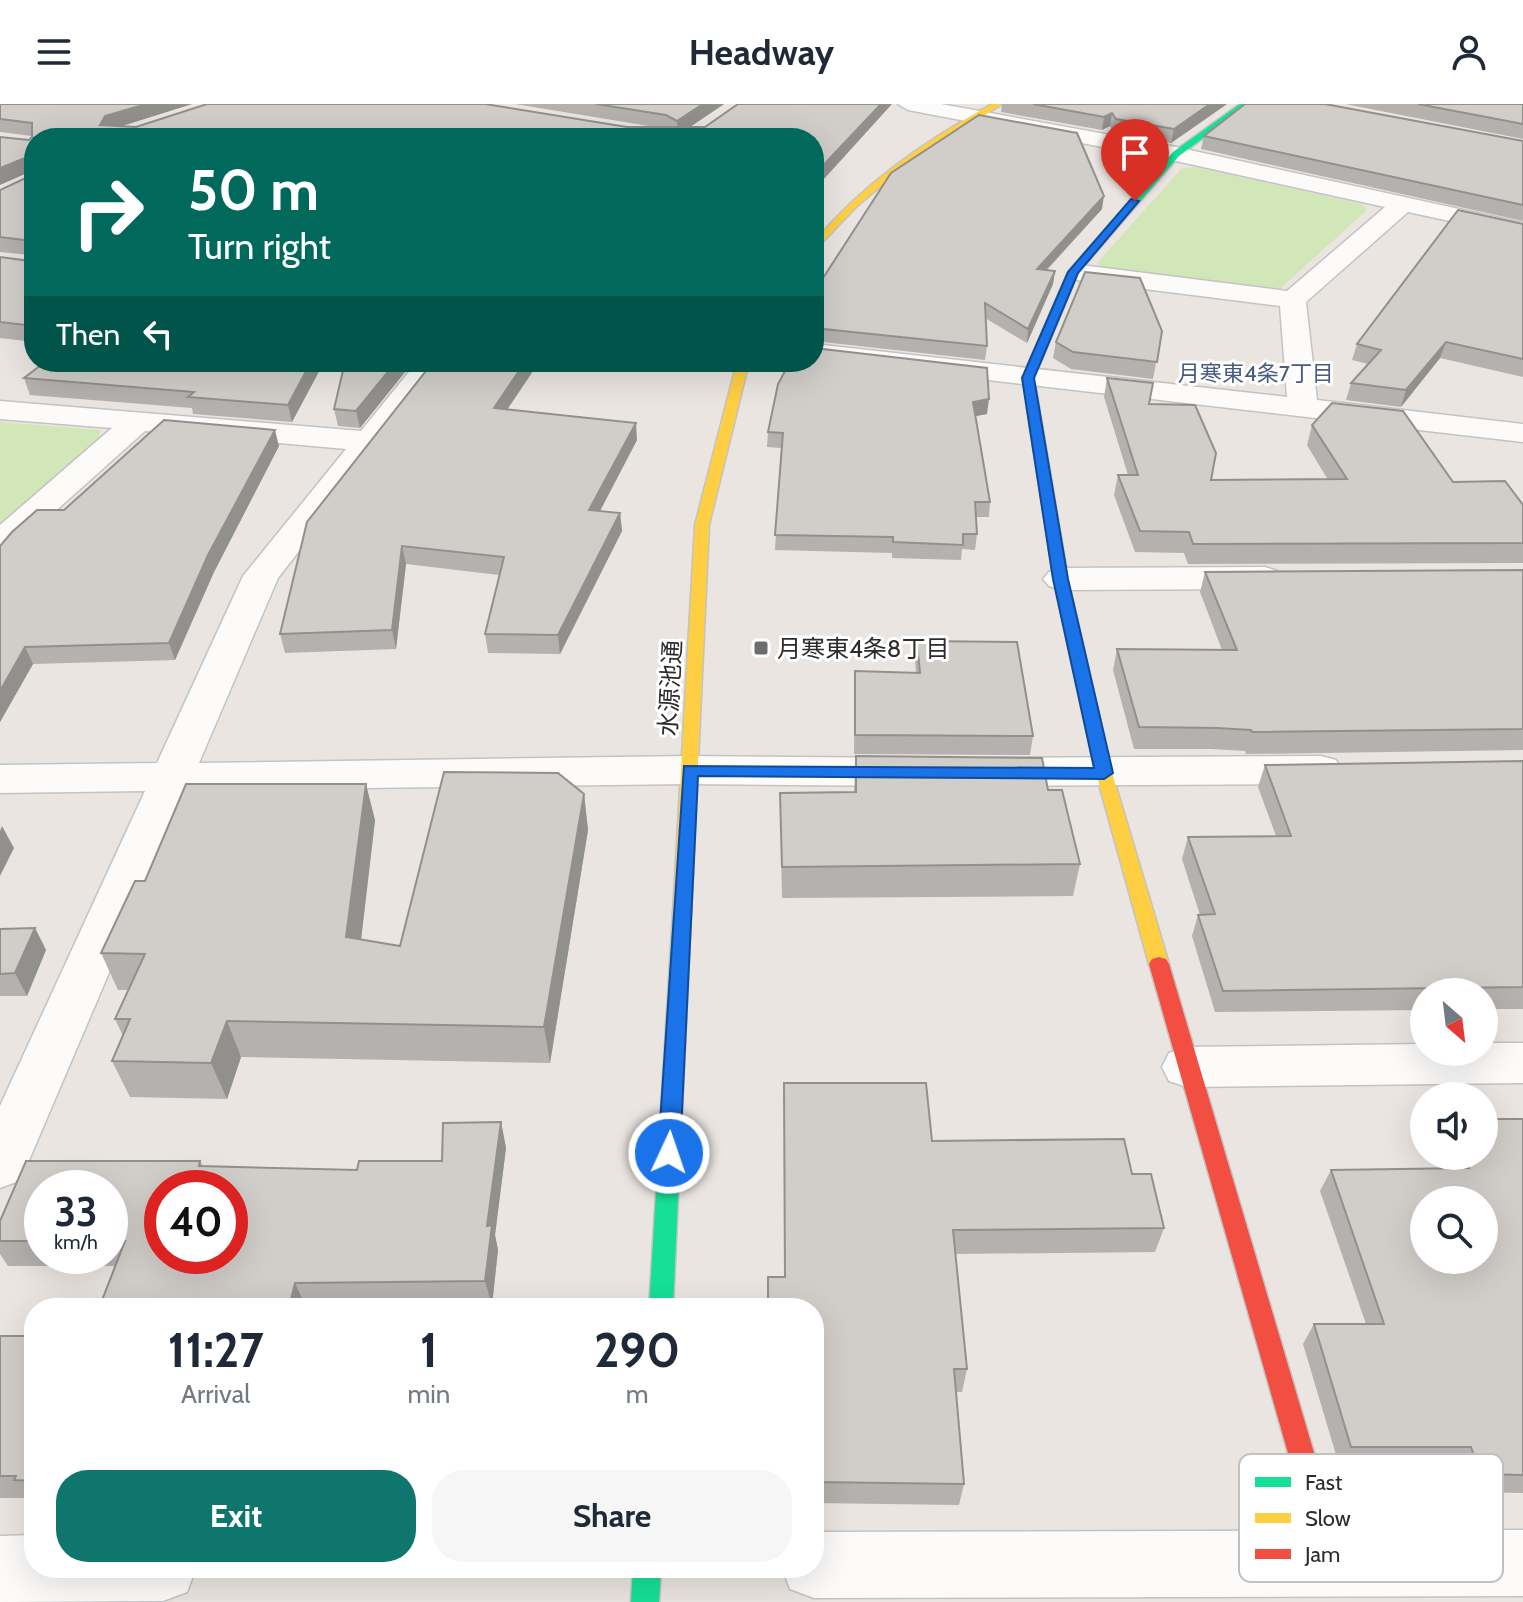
<!DOCTYPE html>
<html lang="en">
<head>
<meta charset="utf-8">
<style>
  body { margin:0; font-family:Cabin,"Noto Sans JP",sans-serif; background:#f6f6f7; color:#1f2937; height:100vh; display:flex; flex-direction:column; font-size:30px; white-space:nowrap }
  * { box-sizing:border-box; margin:0 }
  p { font-size:26px; color:#747a83 }
  .icon { flex:none; width:44px; height:44px; fill:none; stroke:currentColor; stroke-width:2; stroke-linecap:round; stroke-linejoin:round }
  .map { position:relative; flex:1; overflow:hidden }
  .drawer { position:absolute; left:24px; top:1194px; width:800px; height:280px; display:flex; flex-direction:column; background:#fff; border-radius:32px; box-shadow:0 8px 32px #0002 }
  .drawer>* { flex:none }
  .top-card { position:absolute; left:24px; top:24px; width:800px; height:244px; border-radius:32px; box-shadow:0 8px 32px #0002; background:#00695c; color:#fff; overflow:hidden }
  .needle { width:52px; rotate:152deg }
  .tools { position:absolute; left:1410px; top:874px; display:grid; gap:16px }
  .tools a { display:grid; place-items:center; width:88px; height:88px; border-radius:50%; background:#fff; box-shadow:0 8px 32px #0002; font-size:40px }
  .speed { position:absolute; left:24px; top:1066px; display:flex; gap:16px; font-size:40px; font-weight:700; text-align:center }
  .speed>* { display:grid; place-content:center; width:104px; height:104px; border-radius:50%; background:#fff; box-shadow:0 8px 32px #0002; line-height:1 }
  .speed small { font-size:20px; font-weight:400 }
  .speed .limit { border:12px solid #d22; background:#fff; color:#111 }
  .pin { position:absolute; display:grid; place-items:center; width:68px; height:68px; color:#fff; margin:-82px -34px; border-radius:50% 50% 50% 0; rotate:-45deg; box-shadow:0 0 8px #0007 }
  .pin .icon { rotate:45deg }
  .me { position:absolute; width:88px; margin:-44px; rotate:3deg; stroke-linejoin:round; filter:drop-shadow(0 0 6px #0008) }
  .turn { display:flex; align-items:center; gap:28px; height:168px; padding:0 32px; font-size:36px }
  .turn .icon { width:104px; height:104px; stroke-width:2.5 }
  .turn b { display:block; font-size:56px; line-height:68px }
  .then { display:flex; align-items:center; height:76px; padding:0 32px; background:#0003; gap:16px; font-size:30px }
  .eta { display:flex; justify-content:space-evenly; align-items:center; height:136px; text-align:center }
  .eta b { font-size:48px; font-weight:800; line-height:56px }
  .button { display:flex; gap:16px; margin-top:auto; padding:16px 32px }
  .button a { flex:1; height:92px; border-radius:32px; background:#0f766e; color:#fff; font-size:32px; font-weight:800; line-height:92px; text-align:center }
  .button a+a { background:#f6f6f7; color:#1f2937 }
  header { display:flex; justify-content:space-between; align-items:center; height:104px; padding:0 32px; background:#fff; font-size:36px; font-weight:800 }
  .map>svg:first-child { display:block }
</style>
</head>
<body>
<header><svg class="icon" aria-label="menu" viewBox="0 0 24 24"><path d="M4 6h16M4 12h16M4 18h16"/></svg>Headway<svg class="icon" aria-label="person" viewBox="0 0 24 24"><circle cx="12" cy="8" r="4"/><path d="M4 21q1-7 8-7t8 7"/></svg></header>
<div class="map">
<svg width="1523" height="1498" viewBox="0 0 1523 1498">
  <rect width="100%" height="100%" fill="#eae5e1"/>
  <path fill="#d2e7b8" d="M1195,63L1362,100L1367,106L1281,184L1267,185L1102,165L1097,159L1181,65Z
    M0,318L100,326L99,334L0,423Z"/>
  <g fill="none" stroke-linecap="round" stroke-linejoin="round">
    <g stroke="#c3c3c3" stroke-width="3">
      <path id="street" d="M898,0H941L1176,43L1523,119V133L1408,108L1306,198L1317,296L1523,320V338L814,256V240L1287,293L1280,202L1081,177L1072,174L1068,169L1072,164L1081,161L1287,187L1385,103L1176,57L908,6Z
        M417,258H446L278,474L199,659L690,652L913,654L928,658L934,668L928,678L913,682L690,680L187,686L27,1061L19,1077L0,1084V1002L145,687L0,689V661L157,659L243,472L346,345L145,327L12,446L0,449V421L112,324L0,315V297L361,327Z
        M1265,463L1277,467L1283,474L1277,481L1265,485L1061,486L1049,482L1043,475L1049,468L1061,464Z
        M1321,652L1336,656L1342,666L1336,676L1321,680L985,682L970,678L964,668L970,658L985,654Z
        M1484,939H1523V979L1187,983L1169,977L1162,963L1169,949L1187,943L1424,940V948H1484Z
        M1523,1426V1492L814,1494L790,1485L782,1464H814V1428Z
        M34,1431V1464H196L187,1488L163,1497L0,1498V1432Z"/>
    </g>
    <g stroke="#c3c3c3" stroke-width="3">
      <path id="fast" d="M1240,0H1249L1179,52L1078,169L1034,274L1039,303L1029,306L1022,274L1068,168L1173,48Z
        M682,802L689,804L691,809L673,1204H649L673,809L675,804Z
        M633,1464H661L659,1498H631Z"/>
    </g>
    <g stroke="#c3c3c3" stroke-width="3">
      <path id="slow" d="M992,0H1002L901,65L857,102L814,147V138C864,79 925,37 992,0Z
        M737,258H749L709,421L691,809L689,814H675L673,809L695,421Z
        M1033,299L1039,303L1068,475L1112,669L1169,860L1166,865H1152L1149,860L1096,669L1054,475L1027,303Z
        M1301,1336L1310,1340L1314,1349L1347,1461L1343,1471L1333,1475L1323,1471L1319,1461L1288,1349L1292,1340Z"/>
    </g>
    <g stroke="#c3c3c3" stroke-width="3">
      <path id="jam" d="M1159,853L1166,855L1169,860L1314,1349L1310,1358L1301,1362L1292,1358L1288,1349L1149,860L1152,855Z"/>
    </g>
    <use href="#street" fill="#fcfbfa" fill-rule="evenodd"/>
    <use href="#fast" fill="#16e098" fill-rule="evenodd"/>
    <use href="#slow" fill="#ffcf43" fill-rule="evenodd"/>
    <use href="#jam" fill="#f24e42" fill-rule="evenodd"/>
  </g>
  <path fill="#b4b1ae" fill-rule="evenodd" d="M0,0H192L122,22L136,23H655L515,0H724L690,23L814,86L34,34V238L0,234V153L31,157V151L0,148V86L30,72L29,36L32,32L0,28Z
    M1002,0H1227L1171,39L1114,29L1110,22L1102,26L1001,8Z
    M1345,0H1523V35Z
    M1204,32L1523,37V117L1201,45Z
    M1129,43L1150,55L1138,68L1128,51Z
    M1102,105L1047,166L1055,167L1053,180L1027,239L985,214L987,242L985,256L814,237V188Z
    M1523,120V273L1440,254L1401,303L1346,296L1351,279L1368,260L1352,256L1357,240Z
    M1162,227L1153,275L1071,265L1053,254L1056,238Z
    M324,258L292,318L193,310L192,304L30,291L24,274Z
    M345,258H413L360,324L338,322L334,305Z
    M433,258H539L507,306L637,336L600,407L620,409L622,427L560,550L488,549L485,530L499,471L406,460L396,545L285,549L280,530Z
    M1107,274L1149,300L1211,376H1328L1307,341L1312,321L1453,378L1523,401V459L1188,460L1184,449L1135,448L1114,391L1118,371H1128L1104,293Z
    M987,310L975,312L990,398L989,413H976L977,430L975,446L962,445L961,456L892,454V449L775,446L781,344L767,343L768,328Z
    M279,342L214,468L175,556L33,560L0,618V442L64,406Z
    M1523,466V646L1246,650L1245,647L1211,645H1134L1113,566L1117,545L1222,546L1200,488L1205,468Z
    M917,537L1033,632L1030,651L854,650L855,567L916,569L915,556Z
    M856,652L1048,686L1080,760L1073,792L782,794L780,689L854,688Z
    M1523,657V905H1484V888H1424V906L1215,908L1192,832L1198,811H1200L1182,755L1188,733L1276,732L1258,683L1265,661Z
    M584,690L588,726L550,959L241,953L227,995L130,993L112,957L123,932L115,915L128,886H118L101,849L145,777L375,716L361,836L400,842Z
    M35,824L46,846L27,892H0V825Z
    M784,1004L932,1037L1132,1070L1164,1124L1155,1148L955,1150L967,1265L962,1288H956L964,1380L959,1401L814,1399V1204L767,1197L785,1173Z
    M1523,1015V1389L1465,1388L1456,1361H1339L1303,1240L1314,1220H1366L1320,1087L1331,1066L1454,1064L1459,1056L1457,1052H1484Z
    M501,1018L506,1044L495,1131L498,1146L492,1201L306,1204H99L115,1162H8L0,1150V1117L26,1057H200L203,1062L357,1066L359,1057H442L443,1019ZM42,1084H110V1152H42ZM162,1084H230V1152H162Z
    M0,1232H34V1398L29,1394H0Z"/>
  <path fill="#92908d" d="M146,0H192L109,26L100,21L105,12Z
    M703,0H724L678,31L677,17Z
    M881,0H892L814,86V71Z
    M1210,0H1227L1171,39L1174,25Z
    M1112,9L1110,22L1102,26L1104,13Z
    M1152,47L1150,55L1138,68L1140,59Z
    M32,51L34,66L0,81V64Z
    M1104,92L1102,105L1035,178L1037,165Z
    M1055,167L1053,180L1027,239L1028,225Z
    M1446,238L1440,254L1401,303L1406,286Z
    M311,258H324L292,318L288,301Z
    M396,258H413L360,324L356,307Z
    M525,258H539L496,322L494,304Z
    M989,295L987,310L971,313L973,298Z
    M636,319L637,336L591,424L589,406Z
    M275,326L279,342L214,468L175,556L169,539L208,451Z
    M620,409L622,427L560,550L558,531Z
    M402,442L406,460L396,545L392,526Z
    M25,543L33,560L0,618V587Z
    M366,680L375,716L357,870L346,833Z
    M584,690L588,726L550,959L544,923Z
    M2,722L14,744L0,772V727Z
    M35,824L46,846L27,892L15,869Z
    M227,917L241,953L227,995L211,959Z
    M501,1018L506,1044L495,1131L498,1146L492,1201L485,1177L487,1122Z
    M295,1179L306,1203V1204H289Z"/>
  <path fill="#d1ceca" stroke="#92908d" stroke-width="2" fill-rule="evenodd" d="M0,0H146L105,12L100,21L136,23L207,0H485L627,23H705L738,0H881L814,71V34H34V222L0,218V153L31,157V137L0,133V86L30,72L32,51L0,64V33L29,36L32,33V19L0,15Z
    M596,0H703L677,17L666,11Z
    M1033,0H1210L1174,25L1116,15L1112,9L1104,13Z
    M1245,0H1325L1523,37V101L1204,32Z
    M1418,0H1523V20Z
    M979,11L1077,29L1104,92L1037,165L1055,167L1028,225L985,199L987,242L814,224V198L820,189L814,188L891,69Z
    M1129,43L1152,47L1140,59Z
    M1458,106L1523,120V255L1446,238L1406,286L1351,279L1381,246L1357,240Z
    M1085,168L1140,174L1162,227L1157,258L1073,248L1056,238Z
    M814,244L987,264L989,295L973,298L990,398H975L977,430H963V441L893,438V433L775,431L783,329L768,328L778,280L790,258H814Z
    M45,258H311L288,301L188,293L194,288L24,274Z
    M345,258H396L356,307L334,305Z
    M433,258H525L494,304L636,319L589,406L620,409L558,531L485,530L504,453L402,442L392,526L280,530L307,418Z
    M1107,274L1153,279L1149,300L1195,301L1216,349L1211,376L1347,375L1312,321L1332,299L1403,307L1453,378L1505,377L1523,401V439L1193,440L1189,428L1140,427L1118,371H1138Z
    M164,316L275,326L208,451L169,539L25,543L0,587V442L12,428L37,406H64Z
    M1523,466V625L1252,628L1251,626L1217,624L1139,623L1117,545L1237,546L1205,468Z
    M917,537L1017,538L1033,632L855,631V567L920,569Z
    M856,652L1042,654L1048,686H1062L1080,760L782,763L780,689L856,688Z
    M1523,657V883L1223,887L1198,811L1215,810L1188,733L1291,732L1265,661Z
    M444,668L558,669L584,690L544,923L227,917L211,959L112,957L130,915H115L145,850L101,849L135,777H145L186,680H366L346,833L400,842Z
    M35,824L15,869L0,870V825Z
    M784,979H926L932,1037L1124,1035L1132,1070H1151L1164,1124L953,1126L967,1265H954L964,1380L814,1378V1204H725V1196L768,1197V1173H785Z
    M1484,1015H1523V1371L1480,1370L1471,1343H1351L1314,1220H1384L1331,1066L1469,1064L1464,1052H1484ZM1424,1096H1484V1156H1424Z
    M501,1018L487,1122L492,1121L485,1177L295,1179L289,1204H99L125,1137H110V1084H42V1137H0V1117L26,1057H200L199,1062L357,1066L359,1057H442L443,1019ZM162,1084H230V1152H162Z
    M0,1232H34V1377L14,1376L16,1372H0Z"/>
  <path fill="#1a73e8" stroke="#114b97" stroke-width="2" d="M1131,95L1139,97L1078,169L1034,274L1068,475L1113,669L1104,675L698,672L680,1049L677,1056L669,1059L661,1056L658,1049L684,662L1094,664L1053,475L1022,274L1068,168Z"/>
  <rect fill="#6e6d6b" stroke="#fff" stroke-width="3" x="753" y="536" width="16" height="16" rx="4"/>
  <g text-anchor="middle" dominant-baseline="central" stroke-width="6" stroke-linejoin="round" paint-order="stroke">
    <g font-size="22" fill="#485b80" stroke="#fff">
      <text x="1256" y="269">月寒東4条7丁目</text>
    </g>
    <g font-size="24" fill="#2c2c2c" stroke="#fff" text-anchor="start">
      <text x="777" y="544">月寒東4条8丁目</text>
    </g>
    <g font-size="24" fill="#2c2c2c" stroke="#fff">
      <text transform="translate(670 584) rotate(-87)">水源池通</text>
    </g>
  </g>
  <rect x="1239" y="1350" width="264" height="128" rx="12" fill="#fff" stroke="#c0c0c0" stroke-width="2"/>
  <rect x="1255" y="1373" width="36" height="10" fill="#16e098"/>
  <rect x="1255" y="1409" width="36" height="10" fill="#ffcf43"/>
  <rect x="1255" y="1445" width="36" height="10" fill="#f24e42"/>
  <g font-size="22" fill="#2c2c2c">
    <text x="1305" y="1386">Fast</text>
    <text x="1305" y="1422">Slow</text>
    <text x="1305" y="1458">Jam</text>
  </g>
</svg>
<div class="tools">
<a><svg class="needle" viewBox="-14 -14 28 28"><path d="M0-13l5 13h-10z" fill="#e53935"/><path d="M0 13l5-13h-10z" fill="#747a83"/></svg></a>
<a><svg class="icon" aria-label="sound" viewBox="0 0 24 24"><path d="M4 9h4l5-4v14l-5-4H4zM17 9q2 3 0 6"/></svg></a>
<a><svg class="icon" aria-label="search" viewBox="0 0 24 24"><circle cx="10" cy="10" r="6"/><path d="M15 15l6 6"/></svg></a>
</div>
<div class="speed"><div>33<small>km/h</small></div><div class="limit">40</div></div>
<div class="pin" style="left:1135px;top:97px;background:#d93025"><svg class="icon" aria-label="arrive" viewBox="0 0 24 24"><path d="M6 21V4h12l-3 4 3 4H6"/></svg></div>
<svg class="me" style="left:669px;top:1049px" viewBox="-20 -20 40 40"><circle r="17" fill="#1a73e8" stroke="#fff" stroke-width="3"/><path d="M0-11L8 9 0 5-8 9z" fill="#fff"/></svg>
<div class="top-card">
<div class="turn"><svg class="icon" aria-label="right" viewBox="0 0 24 24"><path d="M7 20v-9h11M14 6l5 5-5 5"/></svg><div><b>50 m</b>Turn right</div></div>
<div class="then">Then<svg class="icon" aria-label="left" viewBox="0 0 24 24"><path d="M17 20v-9H6M10 6l-5 5 5 5"/></svg></div>
</div>
<section class="drawer">
<div class="eta">
<div><b>11:27</b><p>Arrival</p></div>
<div><b>1</b><p>min</p></div>
<div><b>290</b><p>m</p></div>
</div>
<div class="button"><a>Exit</a><a>Share</a></div>
</section>
</div>
</body>
</html>
